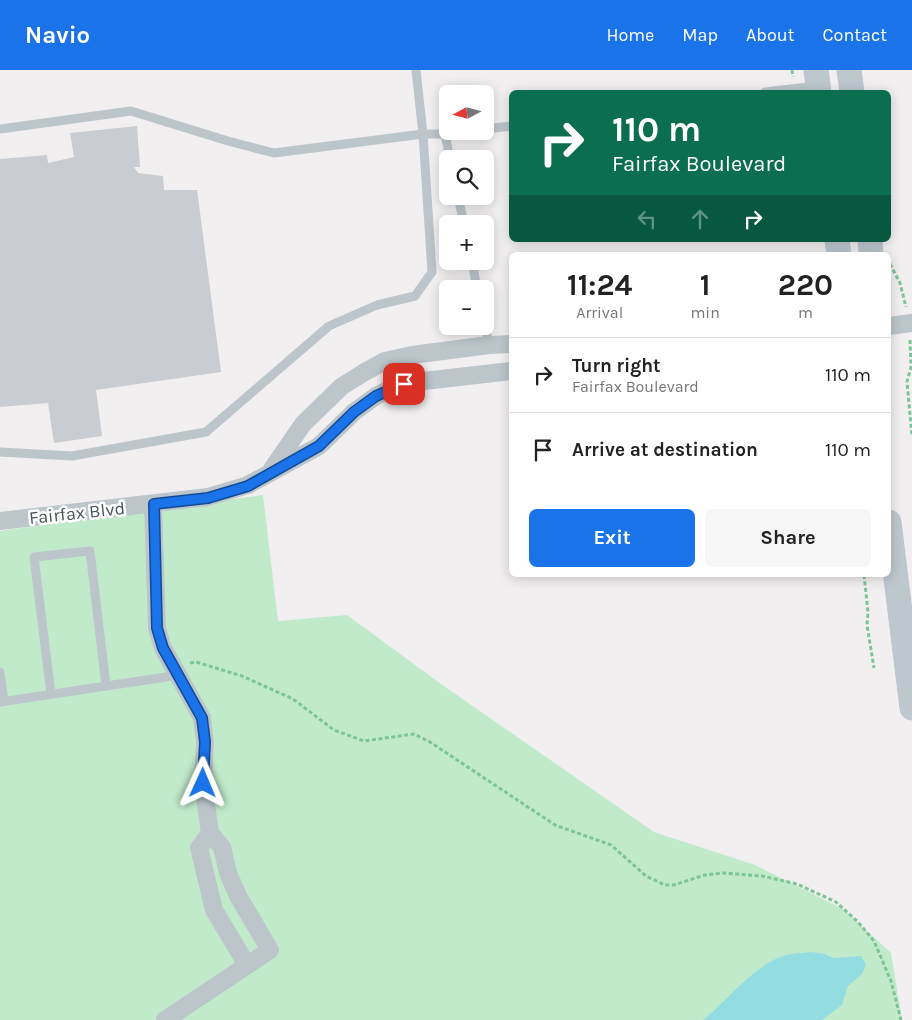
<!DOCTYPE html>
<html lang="en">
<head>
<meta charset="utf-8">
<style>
  body { margin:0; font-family:Karla,sans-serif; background:#f6f6f6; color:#222; height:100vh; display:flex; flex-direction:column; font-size:19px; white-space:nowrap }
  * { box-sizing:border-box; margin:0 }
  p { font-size:16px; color:#767676 }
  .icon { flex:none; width:28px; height:28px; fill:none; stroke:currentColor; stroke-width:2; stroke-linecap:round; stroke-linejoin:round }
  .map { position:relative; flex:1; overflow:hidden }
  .details { position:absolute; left:509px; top:182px; width:382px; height:325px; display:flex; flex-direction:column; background:#fff; border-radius:8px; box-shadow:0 2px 12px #0003 }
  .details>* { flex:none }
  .hud { position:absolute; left:509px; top:20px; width:382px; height:152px; border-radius:8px; box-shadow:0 2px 12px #0003; background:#0b6e4f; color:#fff; overflow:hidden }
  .needle { width:32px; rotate:263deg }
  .buttons { position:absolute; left:439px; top:15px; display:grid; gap:10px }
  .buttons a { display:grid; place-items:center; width:55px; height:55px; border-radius:8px; background:#fff; box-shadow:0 2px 12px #0003; font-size:25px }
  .pin { position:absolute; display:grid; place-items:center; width:42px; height:42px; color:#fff; margin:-21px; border-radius:10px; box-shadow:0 2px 8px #0006 }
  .me { position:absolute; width:55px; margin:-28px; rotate:1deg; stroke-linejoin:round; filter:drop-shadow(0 0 4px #0008) }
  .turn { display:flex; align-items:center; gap:18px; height:105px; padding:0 20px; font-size:22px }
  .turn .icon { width:65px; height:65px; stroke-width:2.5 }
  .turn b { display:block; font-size:35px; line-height:42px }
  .lanes { display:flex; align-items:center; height:48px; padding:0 20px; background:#0003; justify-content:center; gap:25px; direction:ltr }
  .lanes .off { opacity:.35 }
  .eta { display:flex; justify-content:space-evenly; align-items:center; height:85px; text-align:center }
  .eta b { font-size:30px; font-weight:700; line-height:35px }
  .primary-button { display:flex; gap:10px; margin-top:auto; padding:10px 20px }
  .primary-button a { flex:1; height:58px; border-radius:8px; background:#1a73e8; color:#fff; font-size:20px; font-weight:700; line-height:58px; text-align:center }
  .primary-button a+a { background:#f6f6f6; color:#222 }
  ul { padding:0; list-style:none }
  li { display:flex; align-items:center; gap:15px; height:75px; padding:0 20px; border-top:1px solid #e0e0e0 }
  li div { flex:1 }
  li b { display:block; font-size:19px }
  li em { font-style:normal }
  header { display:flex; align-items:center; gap:30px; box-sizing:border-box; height:70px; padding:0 25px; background:#1a73e8; color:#fff }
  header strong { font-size:24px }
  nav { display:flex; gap:28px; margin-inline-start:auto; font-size:18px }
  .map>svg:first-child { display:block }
</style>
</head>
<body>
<header>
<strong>Navio</strong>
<nav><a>Home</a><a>Map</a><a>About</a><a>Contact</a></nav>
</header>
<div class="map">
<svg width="912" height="950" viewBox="0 0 912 950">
  <rect width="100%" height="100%" fill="#f1efef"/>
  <path fill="#c1eacb" d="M263,425L278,551L347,545L441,614L654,762L755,795L843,839L891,883L902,950H0V461Z"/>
  <path fill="#93dde2" d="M811,882L825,884L833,888L861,886L866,894L862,904L848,916L842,935L822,950H703C727,931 753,896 783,886C792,883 802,883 811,882Z"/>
  <path fill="#c9ccd1" d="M137,56L140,97H134L138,103L163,106L164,120H197L221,302L96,320L102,366L54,373L48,333L0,337V89L47,85L48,93L74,87L70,63Z"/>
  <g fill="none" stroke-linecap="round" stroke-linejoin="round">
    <path stroke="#7dc497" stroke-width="3" stroke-dasharray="4 2.5" stroke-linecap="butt" d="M792,0L793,7
      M890,194L900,213L906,237
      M910,270L911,297L907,312L912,366
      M864,505L868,542L867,555L874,598
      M190,593L196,592L242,606L293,629L334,660L364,671L414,664L430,672L555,755L611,775L646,806L665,815H674L705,805L723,803L762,806L797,814L836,832L858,852L874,871L891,911L901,950"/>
    <path stroke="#bbc5ca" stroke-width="9" d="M765,22L817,16
      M0,59L131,41L228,71L274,83L423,64H445L468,61
      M485,59L511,56
      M445,64L450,89
      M458,126L464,154
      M472,191L477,219
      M485,256L489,275
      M0,382L72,386L206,362L329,256L377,235L415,226L432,202L423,64L416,0
      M0,602L4,631
      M51,624L34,487L90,481L106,616
      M0,632L179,605"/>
    <path stroke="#bbc5ca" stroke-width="18" d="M889,256L912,253
      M272,399L303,354L341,317L363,303L385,291L412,285L489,275L511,274
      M153,434L157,558L163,578L202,648L205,672L203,713L210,763L222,777L228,803L238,826L270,880L165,950
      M0,451L208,427L248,415L319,376L354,342L376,326L394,317L415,312L511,301
      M210,763L199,778L214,840L247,895"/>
    <path stroke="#bcc7ce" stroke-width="25" d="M816,0L819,22
      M849,0L852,22
      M837,170L839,185
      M870,170L871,185
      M889,452L912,638"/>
  </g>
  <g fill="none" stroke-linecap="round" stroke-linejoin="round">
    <g stroke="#114b97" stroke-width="12">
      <path id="route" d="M203,713L205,672L202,648L163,578L157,558L154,434L208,428L248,416L319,376L354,342L376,326L404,314"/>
    </g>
    <use href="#route" stroke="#1a73e8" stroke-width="9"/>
  </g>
  <g text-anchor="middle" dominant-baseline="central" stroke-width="5" stroke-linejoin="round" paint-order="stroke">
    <g font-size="18" fill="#49545a" stroke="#fff">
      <text transform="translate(77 443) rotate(-6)">Fairfax Blvd</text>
    </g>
  </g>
</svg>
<div class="buttons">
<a><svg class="needle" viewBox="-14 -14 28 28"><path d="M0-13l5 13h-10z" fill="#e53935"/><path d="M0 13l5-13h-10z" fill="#767676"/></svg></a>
<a><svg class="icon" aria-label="search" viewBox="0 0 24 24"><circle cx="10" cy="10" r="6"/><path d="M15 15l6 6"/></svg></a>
<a>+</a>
<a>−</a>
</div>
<div class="pin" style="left:404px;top:314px;background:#d93025"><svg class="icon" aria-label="arrive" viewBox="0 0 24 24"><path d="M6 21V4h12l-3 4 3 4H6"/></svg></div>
<svg class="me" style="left:203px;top:713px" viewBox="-20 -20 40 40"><path d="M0-17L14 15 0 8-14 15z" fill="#1a73e8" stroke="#fff" stroke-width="4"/></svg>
<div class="hud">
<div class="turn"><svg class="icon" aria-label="right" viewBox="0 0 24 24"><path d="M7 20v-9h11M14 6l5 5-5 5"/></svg><div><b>110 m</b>Fairfax Boulevard</div></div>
<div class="lanes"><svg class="icon off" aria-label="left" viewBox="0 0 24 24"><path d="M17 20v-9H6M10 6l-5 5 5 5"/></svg><svg class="icon off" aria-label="ahead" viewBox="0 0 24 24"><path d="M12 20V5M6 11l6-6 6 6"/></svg><svg class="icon" aria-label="right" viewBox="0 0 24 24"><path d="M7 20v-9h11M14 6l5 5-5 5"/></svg></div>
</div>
<section class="details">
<div class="eta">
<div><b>11:24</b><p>Arrival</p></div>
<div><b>1</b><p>min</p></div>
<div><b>220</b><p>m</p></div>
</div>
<ul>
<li><svg class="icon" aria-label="right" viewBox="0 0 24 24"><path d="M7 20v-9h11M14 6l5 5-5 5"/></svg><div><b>Turn right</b><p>Fairfax Boulevard</p></div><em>110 m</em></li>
<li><svg class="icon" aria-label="arrive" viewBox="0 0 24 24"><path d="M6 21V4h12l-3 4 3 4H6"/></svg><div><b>Arrive at destination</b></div><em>110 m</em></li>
</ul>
<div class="primary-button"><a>Exit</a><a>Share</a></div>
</section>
</div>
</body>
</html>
